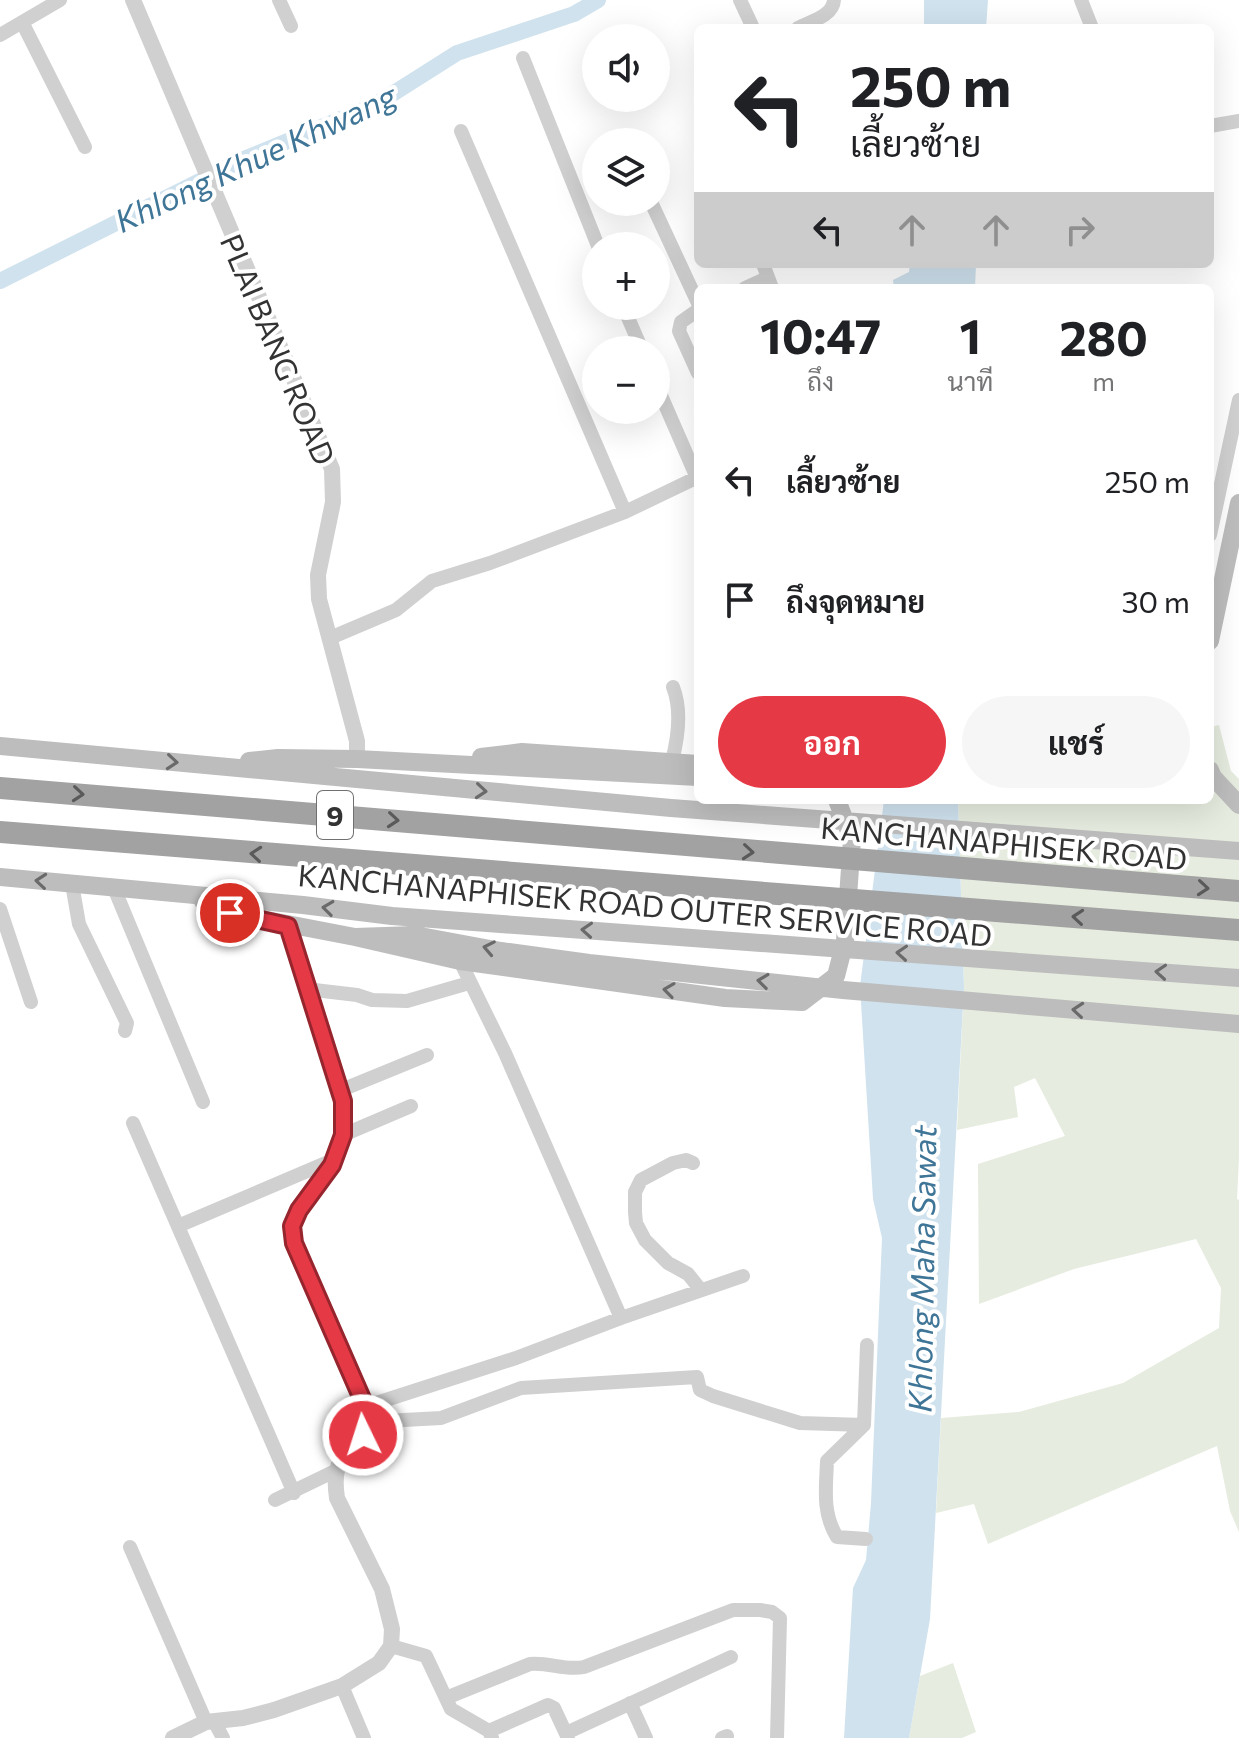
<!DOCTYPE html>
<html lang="th">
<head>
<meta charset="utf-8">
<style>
  body { margin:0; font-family:Commissioner,Sarabun,sans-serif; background:#f6f6f6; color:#202124; height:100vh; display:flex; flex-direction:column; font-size:30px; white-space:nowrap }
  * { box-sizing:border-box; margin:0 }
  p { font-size:26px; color:#757577 }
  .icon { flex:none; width:44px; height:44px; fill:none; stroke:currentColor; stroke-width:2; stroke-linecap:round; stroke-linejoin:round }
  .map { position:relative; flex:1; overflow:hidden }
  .drawer { position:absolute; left:694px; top:284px; width:520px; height:520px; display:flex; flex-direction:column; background:#fff; border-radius:12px; box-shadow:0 8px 32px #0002 }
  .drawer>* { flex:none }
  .hud { position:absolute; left:694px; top:24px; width:520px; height:244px; border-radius:12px; box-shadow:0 8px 32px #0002; background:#fff; color:#202124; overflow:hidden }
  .buttons { position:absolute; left:582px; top:24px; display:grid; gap:16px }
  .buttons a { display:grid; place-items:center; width:88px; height:88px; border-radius:50%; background:#fff; box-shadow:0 8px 32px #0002; font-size:40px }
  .pin { position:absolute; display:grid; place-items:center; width:68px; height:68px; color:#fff; margin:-34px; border:4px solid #fff; border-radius:50%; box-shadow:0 2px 8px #0007 }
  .me { position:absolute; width:88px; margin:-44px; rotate:356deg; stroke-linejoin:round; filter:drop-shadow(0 0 6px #0008) }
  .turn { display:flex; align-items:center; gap:28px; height:168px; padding:0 24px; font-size:36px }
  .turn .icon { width:104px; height:104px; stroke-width:2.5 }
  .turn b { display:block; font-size:56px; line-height:68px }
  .lanes { display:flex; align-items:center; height:76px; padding:0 24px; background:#0003; justify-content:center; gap:40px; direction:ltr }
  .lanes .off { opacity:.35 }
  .eta { display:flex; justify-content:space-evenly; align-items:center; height:136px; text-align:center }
  .eta b { font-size:48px; font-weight:700; line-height:56px }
  .button { display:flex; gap:16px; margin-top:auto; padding:16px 24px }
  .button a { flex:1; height:92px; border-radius:48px; background:#e63946; color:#fff; font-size:32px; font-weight:700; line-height:92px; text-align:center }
  .button a+a { background:#f6f6f6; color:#202124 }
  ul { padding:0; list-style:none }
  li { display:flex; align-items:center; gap:24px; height:120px; padding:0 24px }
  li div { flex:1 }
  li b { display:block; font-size:30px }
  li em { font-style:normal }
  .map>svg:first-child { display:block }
</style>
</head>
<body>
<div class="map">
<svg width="1239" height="1738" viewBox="0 0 1239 1738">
  <rect width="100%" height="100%" fill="#fff"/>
  <path fill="#e6ecdf" d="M1219,725L1231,771L1239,779V1158L1237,1199L1239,1200V1532L1230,1511L1217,1446L988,1544L974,1504L936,1513L941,1418L1019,1412L1123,1383L1219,1328L1221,1288L1196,1239L1074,1269L979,1304L978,1164L1065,1136L1035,1078L1014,1087L1018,1117L957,1130L964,986L958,800H1210V727Z
    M953,1663L976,1732L962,1738H909L920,1676Z"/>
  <path fill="#cfe2ee" d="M924,0H988L986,28H924Z
    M910,264H976L975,288H894L893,280L909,272Z
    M884,800H958L964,987L930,1619L909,1738H844L853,1588L866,1560L871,1503L882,1238L873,1199L860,986Z"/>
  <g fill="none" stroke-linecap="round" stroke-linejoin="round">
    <path stroke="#cfe2ee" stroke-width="16" d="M0,281L244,159L375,105L457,53L574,14L598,0"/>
    <path stroke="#d0d0d0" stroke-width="14" d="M279,0L291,26
      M740,0L753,28
      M1081,0L1092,28
      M22,22L85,147
      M798,28C811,21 833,16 834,0
      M0,35L60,0
      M523,58L598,246
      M1210,126L1239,121
      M461,131L625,512
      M651,202L698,303
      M763,264L772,288
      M745,288L767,278
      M623,306L642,350
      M698,310L681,322L679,331L698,373
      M656,384L697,478
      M1210,535L1239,400
      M330,638L396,610L432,581L490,563L625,512L698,477
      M672,761C678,738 682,710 673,687
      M72,884L79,924L127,1023L125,1031
      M114,888L203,1102
      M0,909L31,1002
      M460,961L505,1053L621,1318
      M306,989L357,995L372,1000L407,1001L469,983
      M339,1091L427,1055
      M133,1123L294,1493
      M343,1135L411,1106
      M693,1163L686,1160L673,1163L641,1180L635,1192V1212L636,1223L645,1240L668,1263L688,1274L700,1289
      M178,1226L326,1163L332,1165
      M364,1407L516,1358L621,1318L743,1276
      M367,1422L441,1418L521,1388L697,1377L700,1390L713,1396L800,1423L864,1425
      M275,1500L335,1471
      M866,1539L837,1537C822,1513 826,1488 827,1461L864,1425L867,1345
      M130,1547L206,1722
      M391,1646L426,1656L451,1709L489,1731L492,1738
      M342,1686L364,1738
      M446,1698L530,1664C549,1662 565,1671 584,1667L733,1610H760L772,1612L780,1618L777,1738
      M630,1703L646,1738
      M214,1721L223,1738
      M489,1731L548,1705L554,1708L568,1738
      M566,1733L731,1657
      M722,1738L727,1736"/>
    <path stroke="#d0d0d0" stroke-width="16" d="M133,0L332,469L333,502L318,575L319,599L357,741V759
      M173,1738L206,1722L243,1718L274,1710L342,1686L379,1663L391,1646L392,1629L382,1589L337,1498C334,1478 335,1464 350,1449C354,1445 361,1440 363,1434C369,1424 365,1412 363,1401L294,1243L292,1226L299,1210L332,1165L343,1135V1101L288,926"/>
    <path stroke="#bdbdbd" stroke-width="18" d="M1210,641L1239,503
      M0,746L671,808L1239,851
      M481,757L522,752L698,764
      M249,761L278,758L357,759L698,777
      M1210,770L1213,777L1239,805
      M0,877L303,905L392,916L1239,978
      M202,900L230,913L355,937L460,961L725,998L802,1002L836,976L845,941L852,839L837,800
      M355,937L415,935L501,951L589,963L843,990L1239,1024"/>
    <path stroke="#a2a2a2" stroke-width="22" d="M0,788L1239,891
      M0,832C413,867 826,897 1239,930"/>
  </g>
  <defs><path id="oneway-chevron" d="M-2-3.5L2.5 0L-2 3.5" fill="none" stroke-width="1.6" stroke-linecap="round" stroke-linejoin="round" transform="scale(2)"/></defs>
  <g stroke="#6a6a6a">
    <use href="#oneway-chevron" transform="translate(172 762) rotate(5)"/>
    <use href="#oneway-chevron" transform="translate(481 791) rotate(5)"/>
    <use href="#oneway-chevron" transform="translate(41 881) rotate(-175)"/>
    <use href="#oneway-chevron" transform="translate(328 908) rotate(-173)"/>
    <use href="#oneway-chevron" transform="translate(587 930) rotate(-176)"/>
    <use href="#oneway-chevron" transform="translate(489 948) rotate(-169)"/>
    <use href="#oneway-chevron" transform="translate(902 953) rotate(-176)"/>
    <use href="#oneway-chevron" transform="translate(1161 972) rotate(-176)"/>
    <use href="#oneway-chevron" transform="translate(763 981) rotate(-173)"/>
    <use href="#oneway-chevron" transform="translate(669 990) rotate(-172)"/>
    <use href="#oneway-chevron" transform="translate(1078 1010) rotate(-175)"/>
  </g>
  <g stroke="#5a5a5a">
    <use href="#oneway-chevron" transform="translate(78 794) rotate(5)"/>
    <use href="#oneway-chevron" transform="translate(393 820) rotate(5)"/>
    <use href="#oneway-chevron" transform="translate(748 852) rotate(5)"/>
    <use href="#oneway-chevron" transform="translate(256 854) rotate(-175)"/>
    <use href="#oneway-chevron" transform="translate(1203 888) rotate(5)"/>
    <use href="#oneway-chevron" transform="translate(1078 917) rotate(-175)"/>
  </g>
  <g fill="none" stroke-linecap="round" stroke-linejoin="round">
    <g stroke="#96252e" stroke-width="20">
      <path id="route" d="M230,913L288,926L343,1101V1135L332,1165L299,1210L292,1226L294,1243L363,1401L367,1422L363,1435"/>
    </g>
    <use href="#route" stroke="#e63946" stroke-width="14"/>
  </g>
  <g text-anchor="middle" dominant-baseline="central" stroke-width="8" stroke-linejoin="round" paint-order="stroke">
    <rect fill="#fff" stroke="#707070" stroke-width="2" x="317" y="791" width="36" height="48" rx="6"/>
    <g font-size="28" font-weight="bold" fill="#333">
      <text x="335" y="815">9</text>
    </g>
    <g font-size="30" fill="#333" stroke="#fff">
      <text transform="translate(279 349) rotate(67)">PLAI BANG ROAD</text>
      <text transform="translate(1004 842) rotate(5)">KANCHANAPHISEK ROAD</text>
      <text transform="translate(645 904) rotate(5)">KANCHANAPHISEK ROAD OUTER SERVICE ROAD</text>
    </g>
    <g font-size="32" font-style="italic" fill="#3f7597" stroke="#fff">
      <text transform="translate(255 157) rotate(-25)">Khlong Khue Khwang</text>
      <text transform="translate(921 1269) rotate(-89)">Khlong Maha Sawat</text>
    </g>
  </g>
</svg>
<div class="buttons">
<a><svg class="icon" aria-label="sound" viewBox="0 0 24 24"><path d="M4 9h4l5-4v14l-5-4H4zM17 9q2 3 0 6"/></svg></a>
<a><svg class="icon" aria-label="layers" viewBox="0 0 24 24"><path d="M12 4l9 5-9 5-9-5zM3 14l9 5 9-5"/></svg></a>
<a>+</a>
<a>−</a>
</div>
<div class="pin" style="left:230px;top:913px;background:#d93025"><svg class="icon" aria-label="arrive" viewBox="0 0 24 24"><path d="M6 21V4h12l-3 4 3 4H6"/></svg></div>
<svg class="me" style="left:363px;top:1435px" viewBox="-20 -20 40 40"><circle r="17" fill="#e63946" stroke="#fff" stroke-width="3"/><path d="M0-11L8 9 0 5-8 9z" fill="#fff"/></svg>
<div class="hud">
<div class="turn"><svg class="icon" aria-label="left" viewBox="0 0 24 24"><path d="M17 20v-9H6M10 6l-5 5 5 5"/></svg><div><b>250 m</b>เลี้ยวซ้าย</div></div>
<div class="lanes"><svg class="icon" aria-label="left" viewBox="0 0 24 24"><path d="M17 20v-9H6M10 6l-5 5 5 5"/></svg><svg class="icon off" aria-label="ahead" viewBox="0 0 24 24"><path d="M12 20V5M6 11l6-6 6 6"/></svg><svg class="icon off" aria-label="ahead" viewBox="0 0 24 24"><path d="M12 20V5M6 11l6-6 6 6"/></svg><svg class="icon off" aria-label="right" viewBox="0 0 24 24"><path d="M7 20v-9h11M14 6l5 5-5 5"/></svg></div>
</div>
<section class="drawer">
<div class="eta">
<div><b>10:47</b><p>ถึง</p></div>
<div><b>1</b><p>นาที</p></div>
<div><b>280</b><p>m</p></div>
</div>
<ul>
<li><svg class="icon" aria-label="left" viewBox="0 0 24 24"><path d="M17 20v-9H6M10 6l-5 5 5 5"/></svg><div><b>เลี้ยวซ้าย</b></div><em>250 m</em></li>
<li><svg class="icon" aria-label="arrive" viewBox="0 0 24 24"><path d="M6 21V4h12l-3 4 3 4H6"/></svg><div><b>ถึงจุดหมาย</b></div><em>30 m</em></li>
</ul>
<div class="button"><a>ออก</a><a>แชร์</a></div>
</section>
</div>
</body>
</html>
